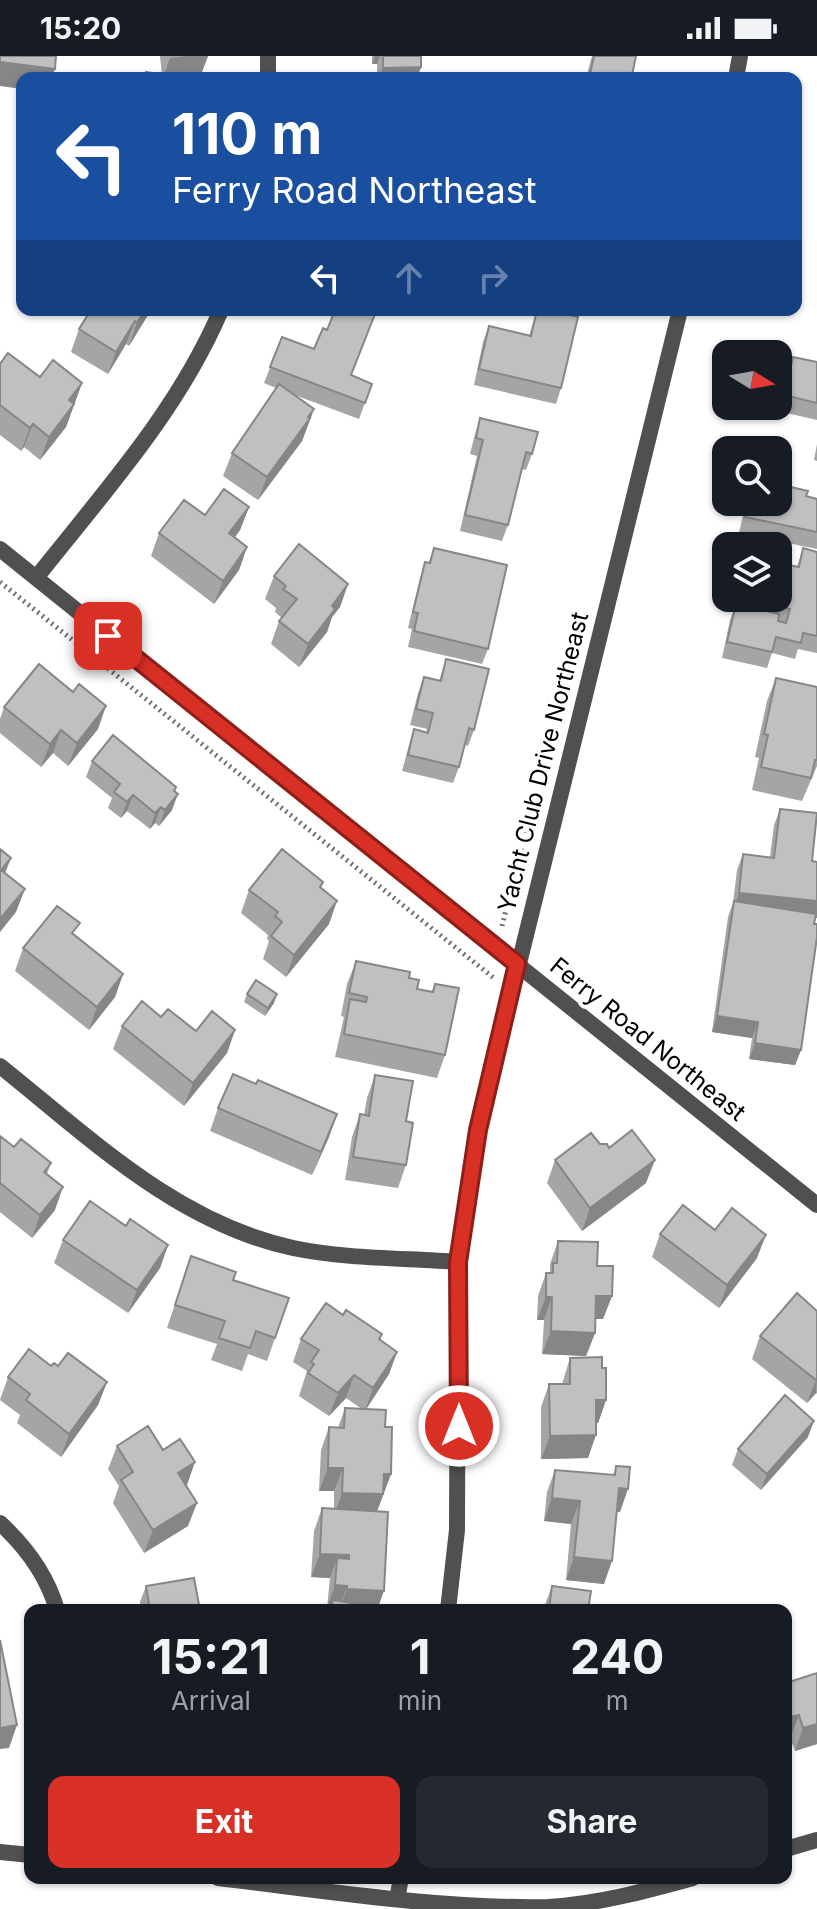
<!DOCTYPE html>
<html lang="en">
<head>
<meta charset="utf-8">
<style>
  body { margin:0; font-family:Inter,sans-serif; background:#242831; color:#f1f3f6; height:100vh; display:flex; flex-direction:column; font-size:30px; white-space:nowrap }
  * { box-sizing:border-box; margin:0 }
  p { font-size:26px; color:#9ea1a6 }
  .icon { flex:none; width:44px; height:44px; fill:none; stroke:currentColor; stroke-width:2; stroke-linecap:round; stroke-linejoin:round }
  .map { position:relative; flex:1; overflow:hidden }
  .details { position:absolute; left:24px; top:1548px; width:768px; height:280px; display:flex; flex-direction:column; background:#171b24; border-radius:16px; box-shadow:0 2px 6px #0004 }
  .details>* { flex:none }
  .top-card { position:absolute; left:16px; top:16px; width:786px; height:244px; border-radius:16px; box-shadow:0 2px 6px #0004; background:#1a4fa0; color:#fff; overflow:hidden }
  .needle { width:52px; rotate:101deg }
  .controls { position:absolute; left:712px; top:284px; display:grid; gap:16px }
  .controls a { display:grid; place-items:center; width:80px; height:80px; border-radius:16px; background:#171b24; box-shadow:0 2px 6px #0004; font-size:40px }
  .pin { position:absolute; display:grid; place-items:center; width:68px; height:68px; color:#fff; margin:-34px; border-radius:16px; box-shadow:0 4px 12px #0006 }
  .me { position:absolute; width:88px; margin:-44px; rotate:0deg; stroke-linejoin:round; filter:drop-shadow(0 0 6px #0008) }
  .turn { display:flex; align-items:center; gap:28px; height:168px; padding:0 24px; font-size:36px }
  .turn .icon { width:104px; height:104px; stroke-width:2.5 }
  .turn b { display:block; font-size:56px; line-height:68px }
  .lanes { display:flex; align-items:center; height:76px; padding:0 24px; background:#0003; justify-content:center; gap:40px; direction:ltr }
  .lanes .off { opacity:.35 }
  .eta { display:flex; justify-content:space-evenly; align-items:center; height:136px; text-align:center }
  .eta b { font-size:48px; font-weight:700; line-height:56px }
  .primary-button { display:flex; gap:16px; margin-top:auto; padding:16px 24px }
  .primary-button a { flex:1; height:92px; border-radius:16px; background:#d93025; color:#fff; font-size:32px; font-weight:700; line-height:92px; text-align:center }
  .primary-button a+a { background:#242831; color:#f1f3f6 }
  .status { display:flex; justify-content:space-between; align-items:center; height:56px; padding:0 40px; background:#171b24; direction:ltr }
  .status svg { height:22px; fill:currentColor }
  .map>svg:first-child { display:block }
</style>
</head>
<body>
<div class="status"><b>15:20</b><svg viewBox="0 0 49 12"><path d="M0 12V9h3v3zM5 12V6h3v6zM10 12V3h3v9zM15 12V0h3v12zM26 1h20v11H26zM47 4h2v5h-2z"/></svg></div>
<div class="map">
<svg width="817" height="1853" viewBox="0 0 817 1853">
  <rect width="100%" height="100%" fill="#fff"/>
  <g fill="none" stroke-linecap="round" stroke-linejoin="round">
    <path stroke="#727272" stroke-width="5" stroke-dasharray="2 4" stroke-linecap="butt" d="M0,526L495,923
      M502,870L547,693"/>
    <path stroke="#505050" stroke-width="16" d="M268,22V0
      M0,493L817,1149
      M36,522C103,437 178,355 221,254
      M0,1010C90,1082 177,1167 293,1192C346,1203 404,1202 458,1206
      M0,1467C26,1491 47,1519 57,1554
      M786,1793L817,1784
      M0,1796L30,1799
      M218,1822C327,1835 439,1853 548,1851C598,1848 646,1835 693,1822"/>
    <path stroke="#505050" stroke-width="16" d="M736,22L740,0
      M448,1554L457,1474L458,1206L478,1074L680,254
      M397,1843L401,1822"/>
  </g>
  <path fill="#a5a5a5" d="M160,0H208L200,21L144,22L146,16L162,19Z
    M372,0H421V11L417,22H377V8H372Z
    M592,0H636L632,19L637,22H586Z
    M91,254H151L129,290L126,288L108,318L71,296L79,273Z
    M537,254L561,332L556,348L474,329L483,286L489,270L529,280Z
    M282,281L351,319L372,328L359,363L292,338L314,353L302,385L258,444L223,420L232,397L276,332L264,327Z
    M793,301L817,306V364L778,355L787,317Z
    M0,308L40,321L82,327L66,371L40,404L24,391L21,395L0,379Z
    M480,362L532,398L526,414L522,413L508,469L502,485L460,475L477,400L470,398L475,378Z
    M817,388V405L814,404Z
    M806,440L817,442V493L739,477L746,446H778Z
    M249,451L240,474L235,481L247,491L239,514L214,548L151,500L159,477L205,459Z
    M434,492L488,593L482,608L408,591L412,573L408,572L420,522L425,506H429Z
    M803,492L817,496V597L798,593L795,603L772,597L767,612L722,602L730,564L736,548L775,557L783,525L788,509L797,511Z
    M274,520L348,528L340,551L332,561L327,576L299,611L271,588L279,565L282,562L275,556L276,552L265,543Z
    M446,603L474,674L468,690L465,689L459,711L453,727L402,715L409,689L414,673L426,676L427,673L410,669L418,637L424,621L439,625Z
    M776,622L817,631V710L802,745L752,734L759,702L755,701L767,645Z
    M4,651L98,673L68,710L53,697L41,711L0,677V663Z
    M92,705L176,731L172,754L159,770L155,767L150,773L127,755L121,762L108,752L112,742L86,721Z
    M780,753L812,805L815,862L801,994L795,1009L749,1003L752,982L712,976L728,861L733,847L737,814L743,798L770,801L774,769Z
    M323,826L321,832L329,868L286,921L263,903L269,885L267,883L268,879L241,857L249,834Z
    M75,880L123,918L115,941L89,974L15,915L23,892Z
    M356,905L409,922L417,933L432,936L435,928L445,999L437,1022L335,1001L344,961L341,960L347,928Z
    M247,938L274,947L265,960L244,946Z
    M161,961L196,975L235,974L227,997L184,1050L113,993L122,970Z
    M375,1019L406,1065V1109L398,1132L345,1124L352,1081L360,1058L364,1059L367,1042Z
    M256,1028L329,1081L312,1119L210,1075L218,1052Z
    M0,1080L14,1091L51,1107L47,1118L55,1154L32,1182L0,1156Z
    M600,1088L609,1092L646,1127L582,1175L547,1127L555,1104Z
    M715,1174L757,1202L719,1252L652,1201L660,1178Z
    M63,1184L168,1189L160,1212L128,1257L54,1207Z
    M558,1185L597,1210L612,1240L603,1263H595V1277L586,1300L542,1298L544,1264H537L538,1240L546,1217H550V1208Z
    M191,1200L233,1224L289,1242L267,1305L248,1298L242,1315L211,1304L217,1288L167,1272Z
    M817,1255V1338L816,1337L807,1347L752,1303L760,1280Z
    M343,1259L382,1278L380,1284L397,1296L389,1318L366,1353L385,1371L391,1418L377,1455V1554H329L330,1553L327,1552L330,1522L311,1521L314,1475L322,1452L334,1453V1435H319L321,1394L329,1371L338,1372L345,1352L362,1353L346,1342L329,1360L299,1340L307,1315L293,1306L301,1283Z
    M570,1302L602,1312L606,1344L598,1367H596L588,1402L541,1403V1351L549,1328H562Z
    M51,1310H58L107,1326L98,1349L61,1401L17,1367L20,1359L0,1344L8,1321Z
    M808,1381L761,1434L732,1409L738,1393Z
    M117,1390L163,1394L187,1429L188,1470L144,1497L113,1447L119,1430L108,1413Z
    M616,1410L620,1456H617L604,1528L566,1524L571,1468L544,1465L547,1436L555,1414L613,1419Z
    M146,1530L200,1554H141L140,1546Z
    M552,1530L588,1554H543Z
    M786,1627L817,1688L795,1695L790,1682H789L790,1687L786,1699Z"/>
  <path fill="#868686" d="M189,0H208L200,21L163,22L170,2Z
    M375,0H380L377,8H372Z
    M0,6L55,13L51,22H22V33L0,30Z
    M421,11L417,22H380L383,12Z
    M145,254H151L129,290L137,267Z
    M135,265L126,288L108,318L116,296Z
    M82,327L66,371L40,404L49,381L69,344Z
    M314,353L302,385L258,444L267,421Z
    M33,368L24,391L21,395L30,372Z
    M249,451L240,474L221,500L229,477Z
    M247,491L239,514L214,548L223,525Z
    M348,528L340,551L332,561L327,576L299,611L308,588L332,550Z
    M106,650L98,673L68,710L77,687Z
    M61,674L53,697L41,711L50,688Z
    M176,731L170,747L178,738L172,754L159,770L165,754Z
    M133,739L127,755L121,762L127,746Z
    M161,751L155,767L150,773L155,757Z
    M11,802L2,825L1,814Z
    M25,833L16,856L0,876V863Z
    M739,837L817,845V862L733,853Z
    M337,845L329,868L286,921L294,899Z
    M123,918L115,941L89,974L97,951Z
    M277,938L274,947L265,960L268,952Z
    M717,960L758,966L752,982L712,976Z
    M235,974L227,997L184,1050L193,1027Z
    M755,987L801,994L795,1009L749,1003Z
    M337,1058L329,1081L312,1119L321,1096Z
    M655,1104L646,1127L582,1175L590,1152Z
    M63,1131L55,1154L32,1182L40,1159Z
    M766,1179L757,1202L719,1252L727,1229Z
    M168,1189L160,1212L128,1257L137,1234Z
    M596,1240H612L603,1263H587Z
    M546,1241H552L544,1264H537Z
    M551,1275L595,1277L586,1300L542,1298Z
    M397,1296L389,1318L365,1355L373,1332Z
    M354,1319L346,1342L329,1360L338,1337Z
    M817,1322L816,1337L807,1347L816,1324Z
    M107,1326L98,1349L61,1401L69,1378Z
    M596,1344H606L598,1367H587Z
    M814,1365L808,1381L761,1434L767,1418Z
    M596,1379L588,1402L541,1403L550,1380Z
    M195,1406L187,1429L170,1440L178,1417Z
    M328,1412H343L334,1435H319Z
    M384,1418H391L375,1461L334,1460L342,1437Z
    M619,1432L628,1433L620,1456L611,1455Z
    M552,1442L580,1445L571,1468L544,1465Z
    M197,1447L188,1470L144,1497L153,1474Z
    M320,1498L349,1499L341,1522L337,1502L330,1522L311,1521Z
    M574,1501L612,1505L604,1528L566,1524Z
    M335,1529L347,1530L339,1553L333,1544L330,1553L327,1552Z
    M347,1533L384,1535L377,1554H339Z
    M799,1659L790,1682L786,1683V1662Z
    M817,1668V1688L795,1695L803,1672Z
    M17,1669L9,1692L0,1693V1672Z"/>
  <path fill="#c0c0c0" stroke="#868686" stroke-width="2" d="M0,0H56L55,13L0,6Z
    M383,0H421V11L383,12Z
    M594,0H636L632,19L637,20V22H589Z
    M146,16L184,22H145Z
    M91,254H145L137,267L135,265L116,296L79,273Z
    M335,254H366L375,258L351,319L372,328L365,347L270,311L282,281L314,293L323,272L327,274Z
    M537,254H548L578,261L561,332L479,313L489,270L531,280Z
    M8,297L40,321L53,304L82,327L69,344L74,348L49,381L33,368L30,372L0,349V308Z
    M793,301L817,306V347L784,339Z
    M279,328L314,353L308,361L310,362L267,421L232,397Z
    M480,362L538,376L532,398L526,396L508,469L465,459L483,384L476,382Z
    M778,428L808,435L806,440L817,443V476L745,461L748,446H778Z
    M224,433L249,451L229,477L247,491L223,525L159,477L184,444L205,459Z
    M299,488L348,528L332,550L335,553L308,588L279,565L297,543L283,533L286,530L274,520Z
    M434,492L507,509L488,593L414,575L418,557L413,556L425,506L430,507Z
    M803,492L817,496V580L803,577L801,587L776,581L772,596L727,586L736,548L779,558L778,565L786,567L790,553L779,550L788,509L799,511Z
    M446,603L489,613L474,674L469,672L459,711L408,699L414,673L428,677L433,657L416,653L424,621L441,625Z
    M39,608L73,636L79,628L106,650L77,687L61,674L50,688L4,651Z
    M776,622L817,631V704H815L811,722L761,711L768,679L764,678Z
    M113,679L176,731L174,735L178,738L165,754L161,751L155,757L133,739L127,746L114,736L120,728L92,705Z
    M780,753L817,757L812,805L817,806V845L739,837L743,798L774,802Z
    M0,793L11,802L1,814L25,833L0,863Z
    M282,793L323,826L320,831L337,845L294,899L271,880L282,866L275,860L278,856L249,834Z
    M734,845L816,858L814,868H817V881L801,994L755,987L758,966L717,960Z
    M57,850L80,867L72,877L123,918L97,951L23,892Z
    M356,905L410,916L409,922L419,924L417,933L433,936L435,928L459,932L445,999L344,978L350,943L366,946L367,941L349,937Z
    M256,924L277,938L268,952L247,938Z
    M142,945L161,961L168,953L196,975L212,955L235,974L193,1027L122,970Z
    M233,1018L256,1028L258,1024L337,1058L321,1096L218,1052Z
    M375,1019L413,1025L406,1065L413,1067L406,1109L353,1101L360,1058L369,1060Z
    M632,1074L655,1104L590,1152L555,1104L591,1077L600,1088H607L609,1092Z
    M0,1080L14,1091L21,1083L51,1107L44,1116L63,1131L40,1159L0,1127Z
    M90,1145L126,1170L130,1163L168,1189L137,1234L63,1184Z
    M683,1149L715,1174L732,1152L766,1179L727,1229L660,1178Z
    M558,1185L598,1186L597,1210H613L612,1240H596L595,1277L551,1275L552,1241H546V1217H553V1207H557Z
    M191,1200L236,1216L233,1224L289,1242L275,1282L256,1275L250,1292L219,1282L225,1265L175,1249Z
    M797,1237L817,1255V1322L816,1324L760,1280Z
    M326,1247L343,1259L346,1254L382,1278L379,1283L397,1296L373,1332L354,1319L338,1337L308,1317L314,1308L311,1306L319,1294L301,1283Z
    M29,1293L51,1310L54,1307L58,1310L68,1297L107,1326L69,1378L26,1344L30,1338L8,1321Z
    M602,1301V1312H606V1344H596V1379L550,1380L549,1328H570V1302Z
    M785,1339L814,1365L767,1418L738,1393Z
    M345,1352L386,1354L385,1371H392L391,1418H384L383,1438L342,1437L343,1412H328L329,1371L344,1372Z
    M148,1370L163,1394L180,1383L195,1406L178,1417L197,1447L153,1474L121,1424L133,1416L117,1390Z
    M616,1410L630,1411L628,1433L619,1432L612,1505L574,1501L580,1445L552,1442L555,1414L615,1419Z
    M322,1452L388,1456L384,1535L347,1533V1530L335,1529L337,1502L349,1503V1499L320,1498Z
    M194,1522L200,1554H150L146,1530Z
    M552,1530L591,1535L588,1554H549Z
    M333,1544L371,1550L370,1554H331Z
    M0,1584L17,1669L0,1672Z
    M817,1617V1668L803,1672L799,1659L786,1662V1627Z
    M786,1673L790,1687L786,1688Z"/>
  <g fill="none" stroke-linecap="round" stroke-linejoin="round">
    <g stroke="#8d1f18" stroke-width="20">
      <path id="route" d="M108,580L517,908L478,1074L458,1206L459,1370"/>
    </g>
    <use href="#route" stroke="#d93025" stroke-width="14"/>
  </g>
  <g text-anchor="middle" dominant-baseline="central" stroke-width="8" stroke-linejoin="round" paint-order="stroke">
    <g font-size="24" fill="#000" stroke="#fff">
      <text transform="translate(543 706) rotate(-76)">Yacht Club Drive Northeast</text>
      <text transform="translate(648 983) rotate(39)">Ferry Road Northeast</text>
    </g>
  </g>
</svg>
<div class="controls">
<a><svg class="needle" viewBox="-14 -14 28 28"><path d="M0-13l5 13h-10z" fill="#e53935"/><path d="M0 13l5-13h-10z" fill="#9ea1a6"/></svg></a>
<a><svg class="icon" aria-label="search" viewBox="0 0 24 24"><circle cx="10" cy="10" r="6"/><path d="M15 15l6 6"/></svg></a>
<a><svg class="icon" aria-label="layers" viewBox="0 0 24 24"><path d="M12 4l9 5-9 5-9-5zM3 14l9 5 9-5"/></svg></a>
</div>
<div class="pin" style="left:108px;top:580px;background:#d93025"><svg class="icon" aria-label="arrive" viewBox="0 0 24 24"><path d="M6 21V4h12l-3 4 3 4H6"/></svg></div>
<svg class="me" style="left:459px;top:1370px" viewBox="-20 -20 40 40"><circle r="17" fill="#d93025" stroke="#fff" stroke-width="3"/><path d="M0-11L8 9 0 5-8 9z" fill="#fff"/></svg>
<div class="top-card">
<div class="turn"><svg class="icon" aria-label="left" viewBox="0 0 24 24"><path d="M17 20v-9H6M10 6l-5 5 5 5"/></svg><div><b>110 m</b>Ferry Road Northeast</div></div>
<div class="lanes"><svg class="icon" aria-label="left" viewBox="0 0 24 24"><path d="M17 20v-9H6M10 6l-5 5 5 5"/></svg><svg class="icon off" aria-label="ahead" viewBox="0 0 24 24"><path d="M12 20V5M6 11l6-6 6 6"/></svg><svg class="icon off" aria-label="right" viewBox="0 0 24 24"><path d="M7 20v-9h11M14 6l5 5-5 5"/></svg></div>
</div>
<section class="details">
<div class="eta">
<div><b>15:21</b><p>Arrival</p></div>
<div><b>1</b><p>min</p></div>
<div><b>240</b><p>m</p></div>
</div>
<div class="primary-button"><a>Exit</a><a>Share</a></div>
</section>
</div>
</body>
</html>
